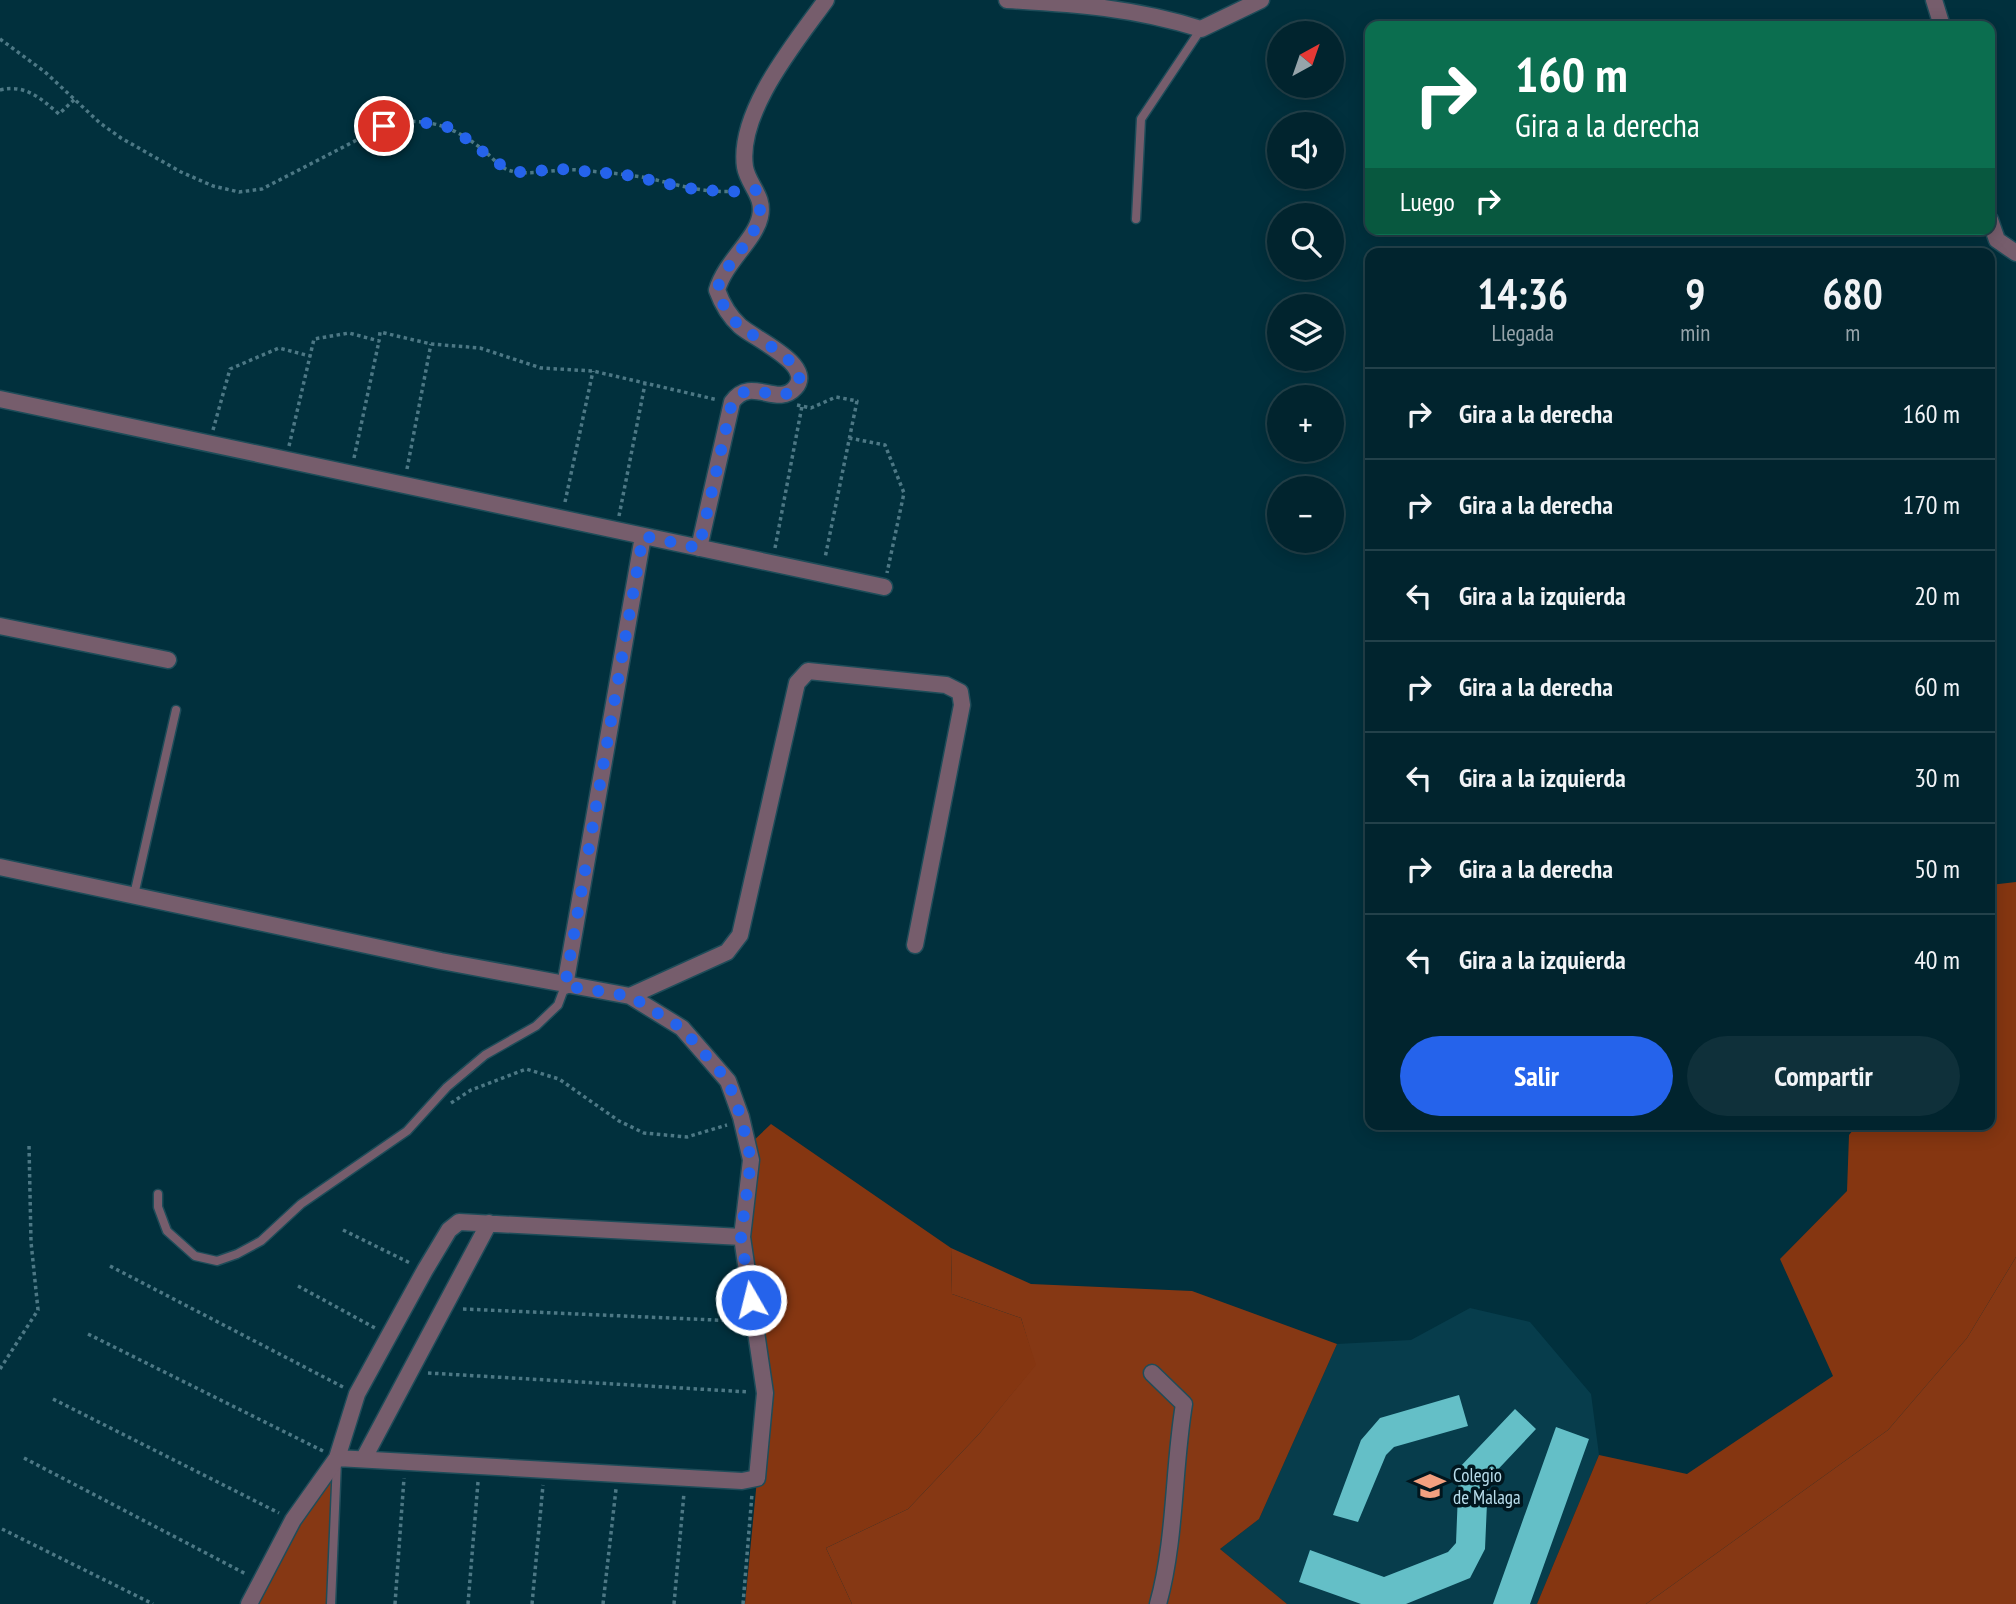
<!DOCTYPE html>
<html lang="es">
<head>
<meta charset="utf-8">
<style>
  body { margin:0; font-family:"PT Sans Narrow",sans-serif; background:#0f303a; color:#f1f3f6; height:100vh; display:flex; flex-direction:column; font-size:26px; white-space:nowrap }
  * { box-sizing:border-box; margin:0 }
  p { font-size:23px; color:#96a4aa }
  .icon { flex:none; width:38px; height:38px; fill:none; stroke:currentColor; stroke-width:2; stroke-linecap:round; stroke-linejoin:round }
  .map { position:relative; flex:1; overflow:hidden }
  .details { position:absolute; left:1365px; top:248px; width:630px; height:882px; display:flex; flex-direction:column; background:#01242e; border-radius:14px; box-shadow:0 4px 18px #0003,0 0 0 2px #23414a }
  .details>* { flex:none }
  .top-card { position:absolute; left:1365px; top:21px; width:630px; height:214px; border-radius:14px; box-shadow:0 4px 18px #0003,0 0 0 2px #23414a; background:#0b6e4f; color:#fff; overflow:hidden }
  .needle { width:46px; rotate:40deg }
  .buttons { position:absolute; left:1267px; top:21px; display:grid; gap:14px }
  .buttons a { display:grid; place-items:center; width:77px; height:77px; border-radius:50%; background:#01242e; box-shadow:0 4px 18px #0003,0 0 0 2px #23414a; font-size:35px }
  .pin { position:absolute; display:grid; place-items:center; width:60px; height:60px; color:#fff; margin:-30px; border:4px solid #fff; border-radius:50%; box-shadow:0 2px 7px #0007 }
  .me { position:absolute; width:77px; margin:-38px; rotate:352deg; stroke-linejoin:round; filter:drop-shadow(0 0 5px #0008) }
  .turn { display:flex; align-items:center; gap:24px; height:147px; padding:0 35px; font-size:32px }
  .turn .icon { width:91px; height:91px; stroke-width:2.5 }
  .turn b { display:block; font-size:49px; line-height:60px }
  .then { display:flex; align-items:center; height:66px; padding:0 35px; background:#0003; gap:14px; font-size:26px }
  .eta { display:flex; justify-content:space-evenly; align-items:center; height:119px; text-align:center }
  .eta b { font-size:42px; font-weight:800; line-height:49px }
  .action { display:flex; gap:14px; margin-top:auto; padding:14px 35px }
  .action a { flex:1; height:80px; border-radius:42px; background:#2563eb; color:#fff; font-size:28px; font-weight:800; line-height:80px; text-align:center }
  .action a+a { background:#0f303a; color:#f1f3f6 }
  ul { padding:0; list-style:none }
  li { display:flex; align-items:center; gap:21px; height:91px; padding:0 35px; border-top:2px solid #23414a }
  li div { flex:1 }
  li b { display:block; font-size:26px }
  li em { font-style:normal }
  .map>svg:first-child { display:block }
</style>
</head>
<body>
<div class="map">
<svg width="2016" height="1604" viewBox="0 0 2016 1604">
  <rect width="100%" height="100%" fill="#01303d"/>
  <path fill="#073d4c" d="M1470,1308L1530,1322L1591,1394L1599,1455L1537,1604H1287L1220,1549L1259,1519L1337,1344L1411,1340Z"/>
  <path fill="#863814" d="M951,1248L1031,1284L1192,1291L1337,1344L1259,1519L1220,1549L1287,1604H852L826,1548L908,1509L979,1434L1035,1365L1021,1318L952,1294Z
    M2016,1257V1604H1646L1888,1430L1967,1338Z
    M337,1458L331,1604H249Z"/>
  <path fill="#853611" d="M2016,882V1257L1967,1338L1888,1430L1646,1604H1537L1599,1455L1687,1474L1833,1376L1780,1259L1847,1191L1849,1135L1857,1125H1990V885Z
    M771,1124L951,1248L952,1294L1021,1318L1036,1365L979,1434L908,1509L826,1548L852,1604H745L764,1407L742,1237L748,1146Z"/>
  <path fill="#64bfc7" d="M1459,1395L1468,1426L1394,1447L1386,1455L1358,1522L1333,1515L1361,1440L1380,1418Z
    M1515,1409L1536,1429L1488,1480L1485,1549L1470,1578L1406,1604H1361L1299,1582L1310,1550L1384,1577L1448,1552L1456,1543L1459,1468Z
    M1556,1427L1589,1439L1530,1604H1493Z"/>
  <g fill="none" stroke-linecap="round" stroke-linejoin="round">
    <g stroke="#1e4c59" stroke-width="11">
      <path id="lane" d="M1136,219L1141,119L1201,29
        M134,895L176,710
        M158,1194V1207L167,1231L195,1256L217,1261L237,1254L261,1241L301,1204L407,1131L447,1087L485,1055L536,1026L558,1005L565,986
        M331,1604L337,1461"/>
    </g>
    <g stroke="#1e4c59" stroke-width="19">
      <path id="street" d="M1007,0C1076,4 1135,8 1201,29L1261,0
        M1934,0L1942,26
        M1990,220L1997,240L2016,253
        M0,399L884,587
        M699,548L732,402C751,375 777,408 795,388C816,365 753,338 740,326C729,316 722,304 717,290C725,262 755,240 760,217C765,196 748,185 745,167C737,112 796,42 826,0
        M0,626L168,660
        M0,867L441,961L630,996L682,1028L728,1081L741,1117L751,1160L742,1237L765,1393L757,1478L742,1481L337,1458
        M565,986L643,536
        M630,996L727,952L740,935L797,683L808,671L946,685L960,692L962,705L915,945
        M1152,1373L1184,1404C1173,1470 1176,1539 1158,1604
        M364,1458L489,1223
        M249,1604L293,1520L337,1458L357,1394L425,1270L449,1230L459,1222L742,1237"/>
    </g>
    <path stroke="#4d7885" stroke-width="3.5" stroke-dasharray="3.5 3.5" stroke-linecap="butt" d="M0,39L45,72L100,123L121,138L181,172L213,186L239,192L262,189L384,126C422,115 453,125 483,150C491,156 498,166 508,170C528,177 557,168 578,170C601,172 625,174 648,178C678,185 707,194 738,191
      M0,90C26,84 40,98 59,114L76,98
      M797,405L811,408L836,397L857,401L825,558
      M213,430L230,369L279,348L310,356L314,339L349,333L379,341L380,332L431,344L480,348L541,368L593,371L718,400
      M849,438L885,445L904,493L887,573
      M289,446L310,356
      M354,458L379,341
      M407,469L431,344
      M565,502L593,371
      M619,516L645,384
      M775,548L802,406
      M451,1103L471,1090L526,1069L559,1079L619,1121L644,1133L687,1137L727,1125
      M343,1230L410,1263
      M110,1266L343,1387
      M298,1286L375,1328
      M463,1309L738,1321
      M88,1334L323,1451
      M0,1369L38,1310L31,1242L29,1145
      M428,1373L749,1392
      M53,1399L279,1513
      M24,1458L246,1574
      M2,1529L153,1604
      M395,1604L404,1478
      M468,1604L478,1482
      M532,1604L543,1485
      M603,1604L616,1489
      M674,1604L684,1493
      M743,1604L752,1494"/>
    <use href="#lane" stroke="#765d6c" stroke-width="8"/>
    <use href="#street" stroke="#765d6c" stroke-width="16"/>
  </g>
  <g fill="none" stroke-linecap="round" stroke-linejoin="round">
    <path stroke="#2563eb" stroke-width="12" stroke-dasharray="0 21.6" d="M384,126L400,121L440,124L455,130L499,164L520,172L561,169L627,175L687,188L726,192L757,190C772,233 728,252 717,290C722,304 729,317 740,326C753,338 816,365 795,388C777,408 751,375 732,402L699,548L643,536L565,986L630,996L682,1028L728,1081L741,1117L751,1160L741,1237L751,1300"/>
  </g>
  <defs>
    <g id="school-bare" transform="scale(2.415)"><path d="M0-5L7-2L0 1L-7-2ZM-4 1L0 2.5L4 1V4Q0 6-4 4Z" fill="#f2a07f" stroke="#00161e" stroke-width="2.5" paint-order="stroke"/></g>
  </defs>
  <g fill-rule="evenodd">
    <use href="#school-bare" x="1430" y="1486"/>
  </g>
  <g text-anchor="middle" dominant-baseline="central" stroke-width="7" stroke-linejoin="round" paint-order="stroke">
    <g font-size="19" fill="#b8ddeb" stroke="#00161e" text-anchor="start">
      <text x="1453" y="1475">Colegio<tspan x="1453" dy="22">de Malaga</tspan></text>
    </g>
  </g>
</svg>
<div class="buttons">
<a><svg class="needle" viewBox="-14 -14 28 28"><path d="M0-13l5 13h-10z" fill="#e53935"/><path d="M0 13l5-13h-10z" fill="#96a4aa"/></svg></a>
<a><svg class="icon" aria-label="sound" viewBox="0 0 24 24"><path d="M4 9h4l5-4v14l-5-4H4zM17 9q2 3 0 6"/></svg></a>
<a><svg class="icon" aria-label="search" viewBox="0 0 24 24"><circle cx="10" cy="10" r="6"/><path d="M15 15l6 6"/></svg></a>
<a><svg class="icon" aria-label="layers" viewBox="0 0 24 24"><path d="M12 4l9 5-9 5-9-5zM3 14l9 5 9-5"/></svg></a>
<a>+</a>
<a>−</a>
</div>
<div class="pin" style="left:384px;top:126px;background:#d93025"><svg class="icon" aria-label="arrive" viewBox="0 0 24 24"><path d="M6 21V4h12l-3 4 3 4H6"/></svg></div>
<svg class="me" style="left:751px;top:1300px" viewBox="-20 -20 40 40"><circle r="17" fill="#2563eb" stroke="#fff" stroke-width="3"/><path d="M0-11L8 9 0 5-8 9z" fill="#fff"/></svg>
<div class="top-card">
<div class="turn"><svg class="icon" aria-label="right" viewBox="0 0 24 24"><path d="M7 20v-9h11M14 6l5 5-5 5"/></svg><div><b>160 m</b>Gira a la derecha</div></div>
<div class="then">Luego<svg class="icon" aria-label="right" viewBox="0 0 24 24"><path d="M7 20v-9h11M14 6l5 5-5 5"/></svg></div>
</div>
<section class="details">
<div class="eta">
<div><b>14:36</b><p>Llegada</p></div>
<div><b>9</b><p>min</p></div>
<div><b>680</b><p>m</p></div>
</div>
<ul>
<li><svg class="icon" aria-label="right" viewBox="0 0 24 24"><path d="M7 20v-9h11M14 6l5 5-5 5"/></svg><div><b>Gira a la derecha</b></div><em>160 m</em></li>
<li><svg class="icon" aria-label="right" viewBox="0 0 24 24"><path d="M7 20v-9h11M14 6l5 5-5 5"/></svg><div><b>Gira a la derecha</b></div><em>170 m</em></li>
<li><svg class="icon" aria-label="left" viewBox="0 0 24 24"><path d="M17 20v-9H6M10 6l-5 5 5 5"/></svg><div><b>Gira a la izquierda</b></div><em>20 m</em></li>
<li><svg class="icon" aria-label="right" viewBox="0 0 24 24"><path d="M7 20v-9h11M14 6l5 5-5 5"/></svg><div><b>Gira a la derecha</b></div><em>60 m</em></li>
<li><svg class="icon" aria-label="left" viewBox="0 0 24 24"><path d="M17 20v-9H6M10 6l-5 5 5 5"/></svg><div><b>Gira a la izquierda</b></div><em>30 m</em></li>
<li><svg class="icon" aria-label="right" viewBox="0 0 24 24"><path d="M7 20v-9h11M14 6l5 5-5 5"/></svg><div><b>Gira a la derecha</b></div><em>50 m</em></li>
<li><svg class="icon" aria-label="left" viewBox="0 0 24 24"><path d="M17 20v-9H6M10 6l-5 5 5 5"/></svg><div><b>Gira a la izquierda</b></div><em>40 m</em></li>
</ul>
<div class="action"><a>Salir</a><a>Compartir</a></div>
</section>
</div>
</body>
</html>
